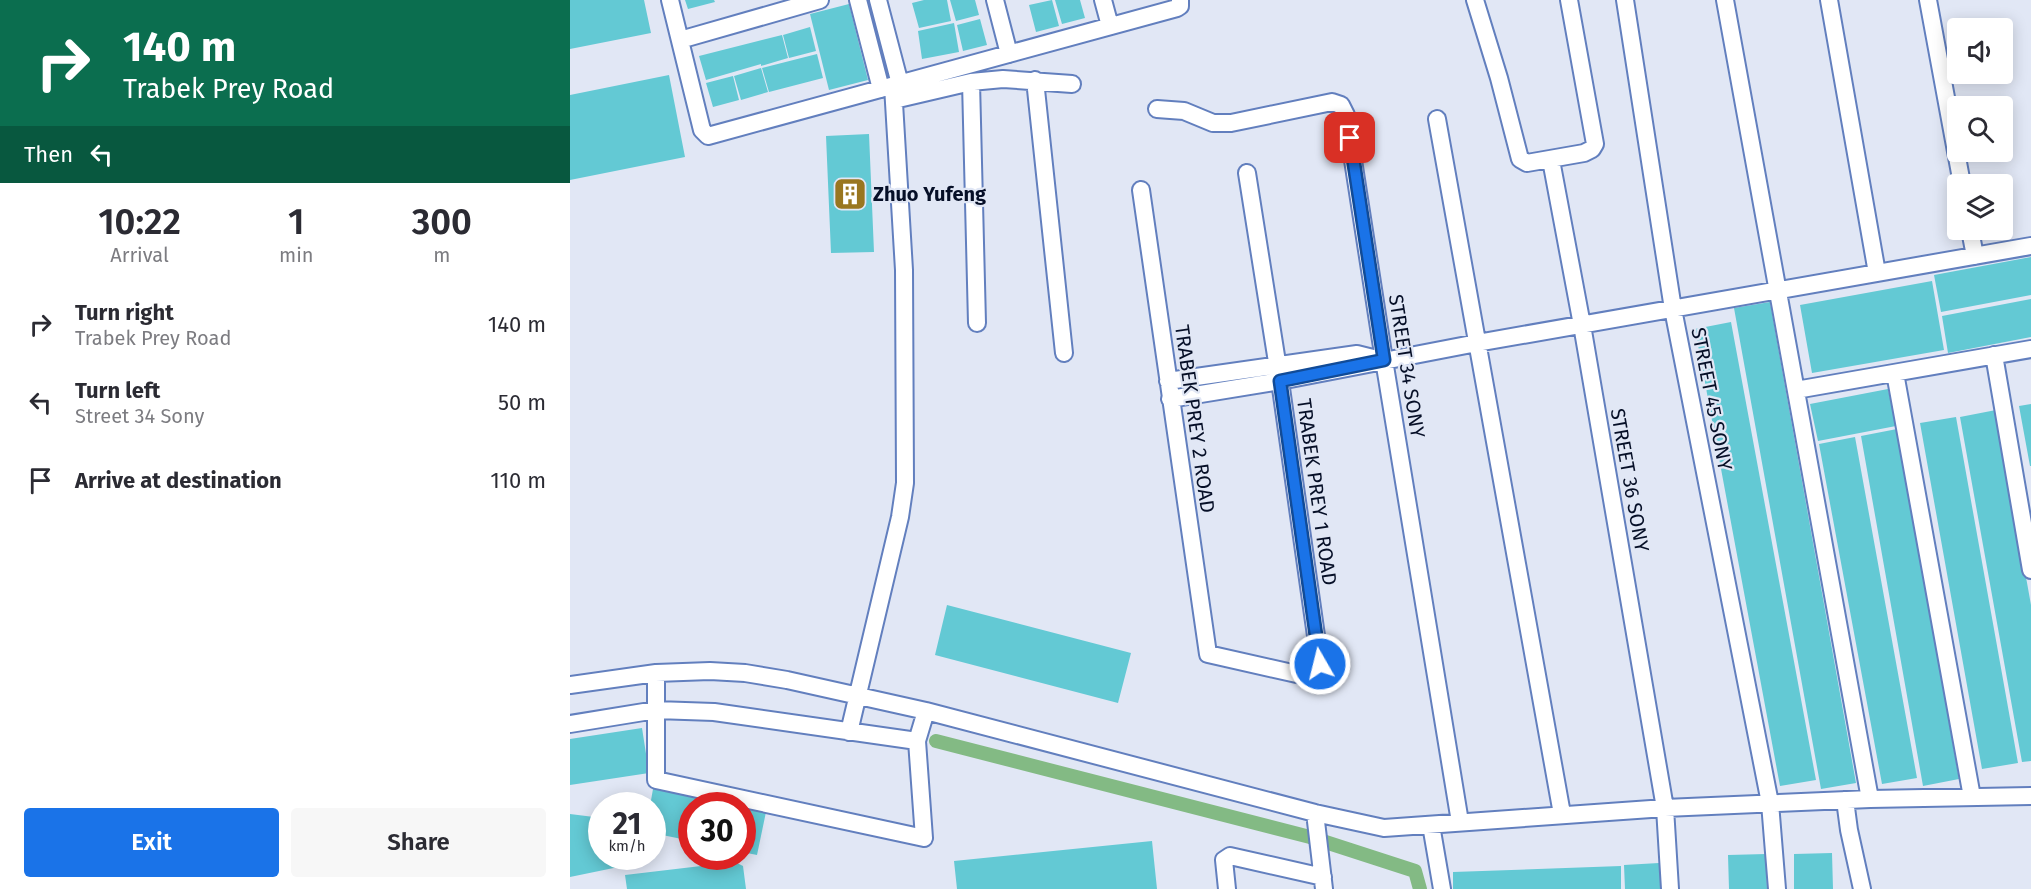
<!DOCTYPE html>
<html lang="en">
<head>
<meta charset="utf-8">
<style>
  body { margin:0; font-family:"Fira Sans",sans-serif; background:#f7f7f7; color:#2b2b33; height:100vh; display:flex; flex-direction:column; font-size:22px; white-space:nowrap }
  * { box-sizing:border-box; margin:0 }
  p { font-size:20px; color:#7c7c81 }
  .icon { flex:none; width:33px; height:33px; fill:none; stroke:currentColor; stroke-width:2; stroke-linecap:round; stroke-linejoin:round }
  .map { position:relative; flex:1; overflow:hidden }
  .side { display:flex; flex-direction:column; background:#fff; width:570px }
  .side>* { flex:none }
  .banner { background:#0b6e4f; color:#fff; overflow:hidden }
  .tools { position:absolute; left:1377px; top:18px; display:grid; gap:12px }
  .tools a { display:grid; place-items:center; width:66px; height:66px; border-radius:6px; background:#fff; box-shadow:0 3px 15px #0003; font-size:30px }
  .speed { position:absolute; left:18px; top:792px; display:flex; gap:12px; font-size:30px; font-weight:700; text-align:center }
  .speed>* { display:grid; place-content:center; width:78px; height:78px; border-radius:50%; background:#fff; box-shadow:0 3px 15px #0003; line-height:1 }
  .speed small { font-size:15px; font-weight:400 }
  .speed .limit { border:9px solid #d22; background:#fff; color:#111 }
  .pin { position:absolute; display:grid; place-items:center; width:51px; height:51px; color:#fff; margin:-26px; border-radius:12px; box-shadow:0 3px 9px #0006 }
  .me { position:absolute; width:66px; margin:-33px; rotate:352deg; stroke-linejoin:round; filter:drop-shadow(0 0 4px #0008) }
  .turn { display:flex; align-items:center; gap:21px; height:126px; padding:0 24px; font-size:27px }
  .turn .icon { width:78px; height:78px; stroke-width:2.5 }
  .turn b { display:block; font-size:42px; line-height:51px }
  .then { display:flex; align-items:center; height:57px; padding:0 24px; background:#0003; gap:12px; font-size:22px }
  .eta { display:flex; justify-content:space-evenly; align-items:center; height:102px; text-align:center }
  .eta b { font-size:36px; font-weight:600; line-height:42px }
  .cta { display:flex; gap:12px; margin-top:auto; padding:12px 24px }
  .cta a { flex:1; height:69px; border-radius:6px; background:#1a73e8; color:#fff; font-size:24px; font-weight:600; line-height:69px; text-align:center }
  .cta a+a { background:#f7f7f7; color:#2b2b33 }
  ul { padding:0; list-style:none }
  li { display:flex; align-items:center; gap:18px; height:78px; padding:0 24px }
  li div { flex:1 }
  li b { display:block; font-size:22px }
  li em { font-style:normal }
  main { display:flex; flex:1; min-height:0 }
  .map>svg:first-child { display:block }
</style>
</head>
<body>
<main>
<section class="side">
<div class="banner">
<div class="turn"><svg class="icon" aria-label="right" viewBox="0 0 24 24"><path d="M7 20v-9h11M14 6l5 5-5 5"/></svg><div><b>140 m</b>Trabek Prey Road</div></div>
<div class="then">Then<svg class="icon" aria-label="left" viewBox="0 0 24 24"><path d="M17 20v-9H6M10 6l-5 5 5 5"/></svg></div>
</div>
<div class="eta">
<div><b>10:22</b><p>Arrival</p></div>
<div><b>1</b><p>min</p></div>
<div><b>300</b><p>m</p></div>
</div>
<ul>
<li><svg class="icon" aria-label="right" viewBox="0 0 24 24"><path d="M7 20v-9h11M14 6l5 5-5 5"/></svg><div><b>Turn right</b><p>Trabek Prey Road</p></div><em>140 m</em></li>
<li><svg class="icon" aria-label="left" viewBox="0 0 24 24"><path d="M17 20v-9H6M10 6l-5 5 5 5"/></svg><div><b>Turn left</b><p>Street 34 Sony</p></div><em>50 m</em></li>
<li><svg class="icon" aria-label="arrive" viewBox="0 0 24 24"><path d="M6 21V4h12l-3 4 3 4H6"/></svg><div><b>Arrive at destination</b></div><em>110 m</em></li>
</ul>
<div class="cta"><a>Exit</a><a>Share</a></div>
</section>
<div class="map">
<svg width="1461" height="889" viewBox="0 0 1461 889">
  <rect width="100%" height="100%" fill="#e1e7f5"/>
  <g fill="none" stroke-linecap="round" stroke-linejoin="round">
    <path stroke="#83ba84" stroke-width="14" d="M366,741L740,837L845,871L850,889"/>
  </g>
  <path fill="#63c9d4" d="M0,0H74L81,33L0,49Z
    M115,0H144L145,2L118,9Z
    M354,0H377L381,21L349,28L342,3Z
    M380,0H405L409,15L386,21Z
    M482,0L489,26L466,32L459,5Z
    M485,0H510L515,18L492,24Z
    M279,4L298,80L259,90L240,14Z
    M410,19L417,45L393,51L387,25Z
    M384,23L389,52L352,59L348,31Z
    M240,27L246,51L219,58L213,35Z
    M212,35L218,58L191,66V64L136,80L129,56Z
    M247,54L253,78L199,92L192,68Z
    M191,68L198,92L171,100L164,76Z
    M99,75L115,157L0,180V95Z
    M163,76L169,100L143,107L136,83Z
    M299,134L304,252L261,253L256,136Z
    M1461,257V295L1371,312L1364,275Z
    M1362,281L1374,350L1242,373L1230,305Z
    M1461,299V337L1378,353L1372,316Z
    M1200,302L1286,783L1251,789L1164,308Z
    M1161,322L1246,780L1210,786L1125,329Z
    M1318,389L1326,426L1248,441L1240,404Z
    M1461,404V466H1460L1449,406Z
    M1426,410L1461,605V761L1452,762L1390,417Z
    M1386,417L1448,763L1412,769L1350,423Z
    M1327,429L1389,779L1353,786L1291,436Z
    M1285,437L1347,778L1312,784L1249,444Z
    M377,605L561,653L548,703L365,655Z
    M72,728L79,773L0,785V739Z
    M83,789L160,804L159,806H122V841L82,833V806H80Z
    M172,807L196,812L187,855L172,852Z
    M0,814L32,818V856H63V864L0,877Z
    M582,841L587,889H387L384,861Z
    M1262,853L1263,889H1224V854Z
    M1196,854L1197,889H1159L1158,855Z
    M165,862L173,866L176,889H57L55,875Z
    M1089,863L1091,889H1055L1054,865Z
    M1051,866V889H883V872Z"/>
  <g fill="none" stroke-linecap="round" stroke-linejoin="round">
    <g stroke="#627fbe" stroke-width="20">
      <path id="minor" d="M100,0L132,130L138,136L607,8L610,6V0
        M288,0L311,89
        M308,0L330,84
        M425,0L439,54
        M533,0L540,26
        M905,0L929,78L950,159L957,163L1014,153L1022,149L1025,144L999,0
        M1055,0L1103,309L1200,803L1207,889
        M1155,0L1300,799
        M1259,0L1307,273
        M1358,0L1392,184
        M110,40L250,0
        M465,80L494,353
        M401,82L407,323
        M324,100L401,82L433,79L502,84
        M587,109L614,111L643,123H661L762,102L771,105L776,115L814,360L890,822
        M867,119L992,814
        M981,160L1012,325L1095,808L1100,889
        M571,190L638,654L740,677L750,664L710,381L677,173
        M1400,230L1405,256
        M1424,355L1461,570
        M1325,373L1402,797
        M598,381L787,354L807,359
        M1226,390L1461,349
        M600,399L710,381L907,343L1461,246
        M86,673V780L354,838L347,741L356,711
        M0,685L86,673L140,671L175,673L217,680L356,711L745,813L814,828L1095,808L1300,799L1461,796
        M0,724L86,710L144,712L347,741
        M279,732L330,517L335,483L334,270L323,86
        M1275,800L1279,830L1292,889
        M745,813L754,889
        M861,825L872,889
        M657,889L654,860L660,856L753,877"/>
    </g>
    <use href="#minor" stroke="#fff" stroke-width="16"/>
  </g>
  <g fill="none" stroke-linecap="round" stroke-linejoin="round">
    <g stroke="#114b97" stroke-width="15">
      <path id="route" d="M750,664L710,381L814,360L780,138"/>
    </g>
    <use href="#route" stroke="#1a73e8" stroke-width="10"/>
  </g>
  <defs>
    <g id="building-square" transform="scale(1.725)"><rect x="-9" y="-9" width="18" height="18" rx="4" fill="#997620" stroke="#e1e7f5"/><path d="M-4-6H4V6H1V3H-1V6H-4ZM-2.5-4.3h1.7v1.8h-1.7ZM.8-4.3h1.7v1.8H.8ZM-2.5-1h1.7V.8h-1.7ZM.8-1h1.7V.8H.8Z" fill="#fff"/></g>
  </defs>
  <g fill-rule="evenodd">
    <use href="#building-square" x="280" y="194"/>
  </g>
  <g text-anchor="middle" dominant-baseline="central" stroke-width="4.5" stroke-linejoin="round" paint-order="stroke">
    <g font-size="20" font-weight="bold" fill="#060f27" stroke="#e1e7f5" text-anchor="start">
      <text x="303" y="194">Zhuo Yufeng</text>
    </g>
    <g font-size="20" fill="#060f27" stroke="#e1e7f5">
      <text transform="translate(837 366) rotate(81)">STREET 34 SONY</text>
      <text transform="translate(1142 399) rotate(79)">STREET 45 SONY</text>
      <text transform="translate(625 419) rotate(82)">TRABEK PREY 2 ROAD</text>
      <text transform="translate(1060 480) rotate(80)">STREET 36 SONY</text>
      <text transform="translate(747 492) rotate(82)">TRABEK PREY 1 ROAD</text>
    </g>
  </g>
</svg>
<div class="tools">
<a><svg class="icon" aria-label="sound" viewBox="0 0 24 24"><path d="M4 9h4l5-4v14l-5-4H4zM17 9q2 3 0 6"/></svg></a>
<a><svg class="icon" aria-label="search" viewBox="0 0 24 24"><circle cx="10" cy="10" r="6"/><path d="M15 15l6 6"/></svg></a>
<a><svg class="icon" aria-label="layers" viewBox="0 0 24 24"><path d="M12 4l9 5-9 5-9-5zM3 14l9 5 9-5"/></svg></a>
</div>
<div class="speed"><div>21<small>km/h</small></div><div class="limit">30</div></div>
<div class="pin" style="left:780px;top:138px;background:#d93025"><svg class="icon" aria-label="arrive" viewBox="0 0 24 24"><path d="M6 21V4h12l-3 4 3 4H6"/></svg></div>
<svg class="me" style="left:750px;top:664px" viewBox="-20 -20 40 40"><circle r="17" fill="#1a73e8" stroke="#fff" stroke-width="3"/><path d="M0-11L8 9 0 5-8 9z" fill="#fff"/></svg>
</div>
</main>
</body>
</html>
